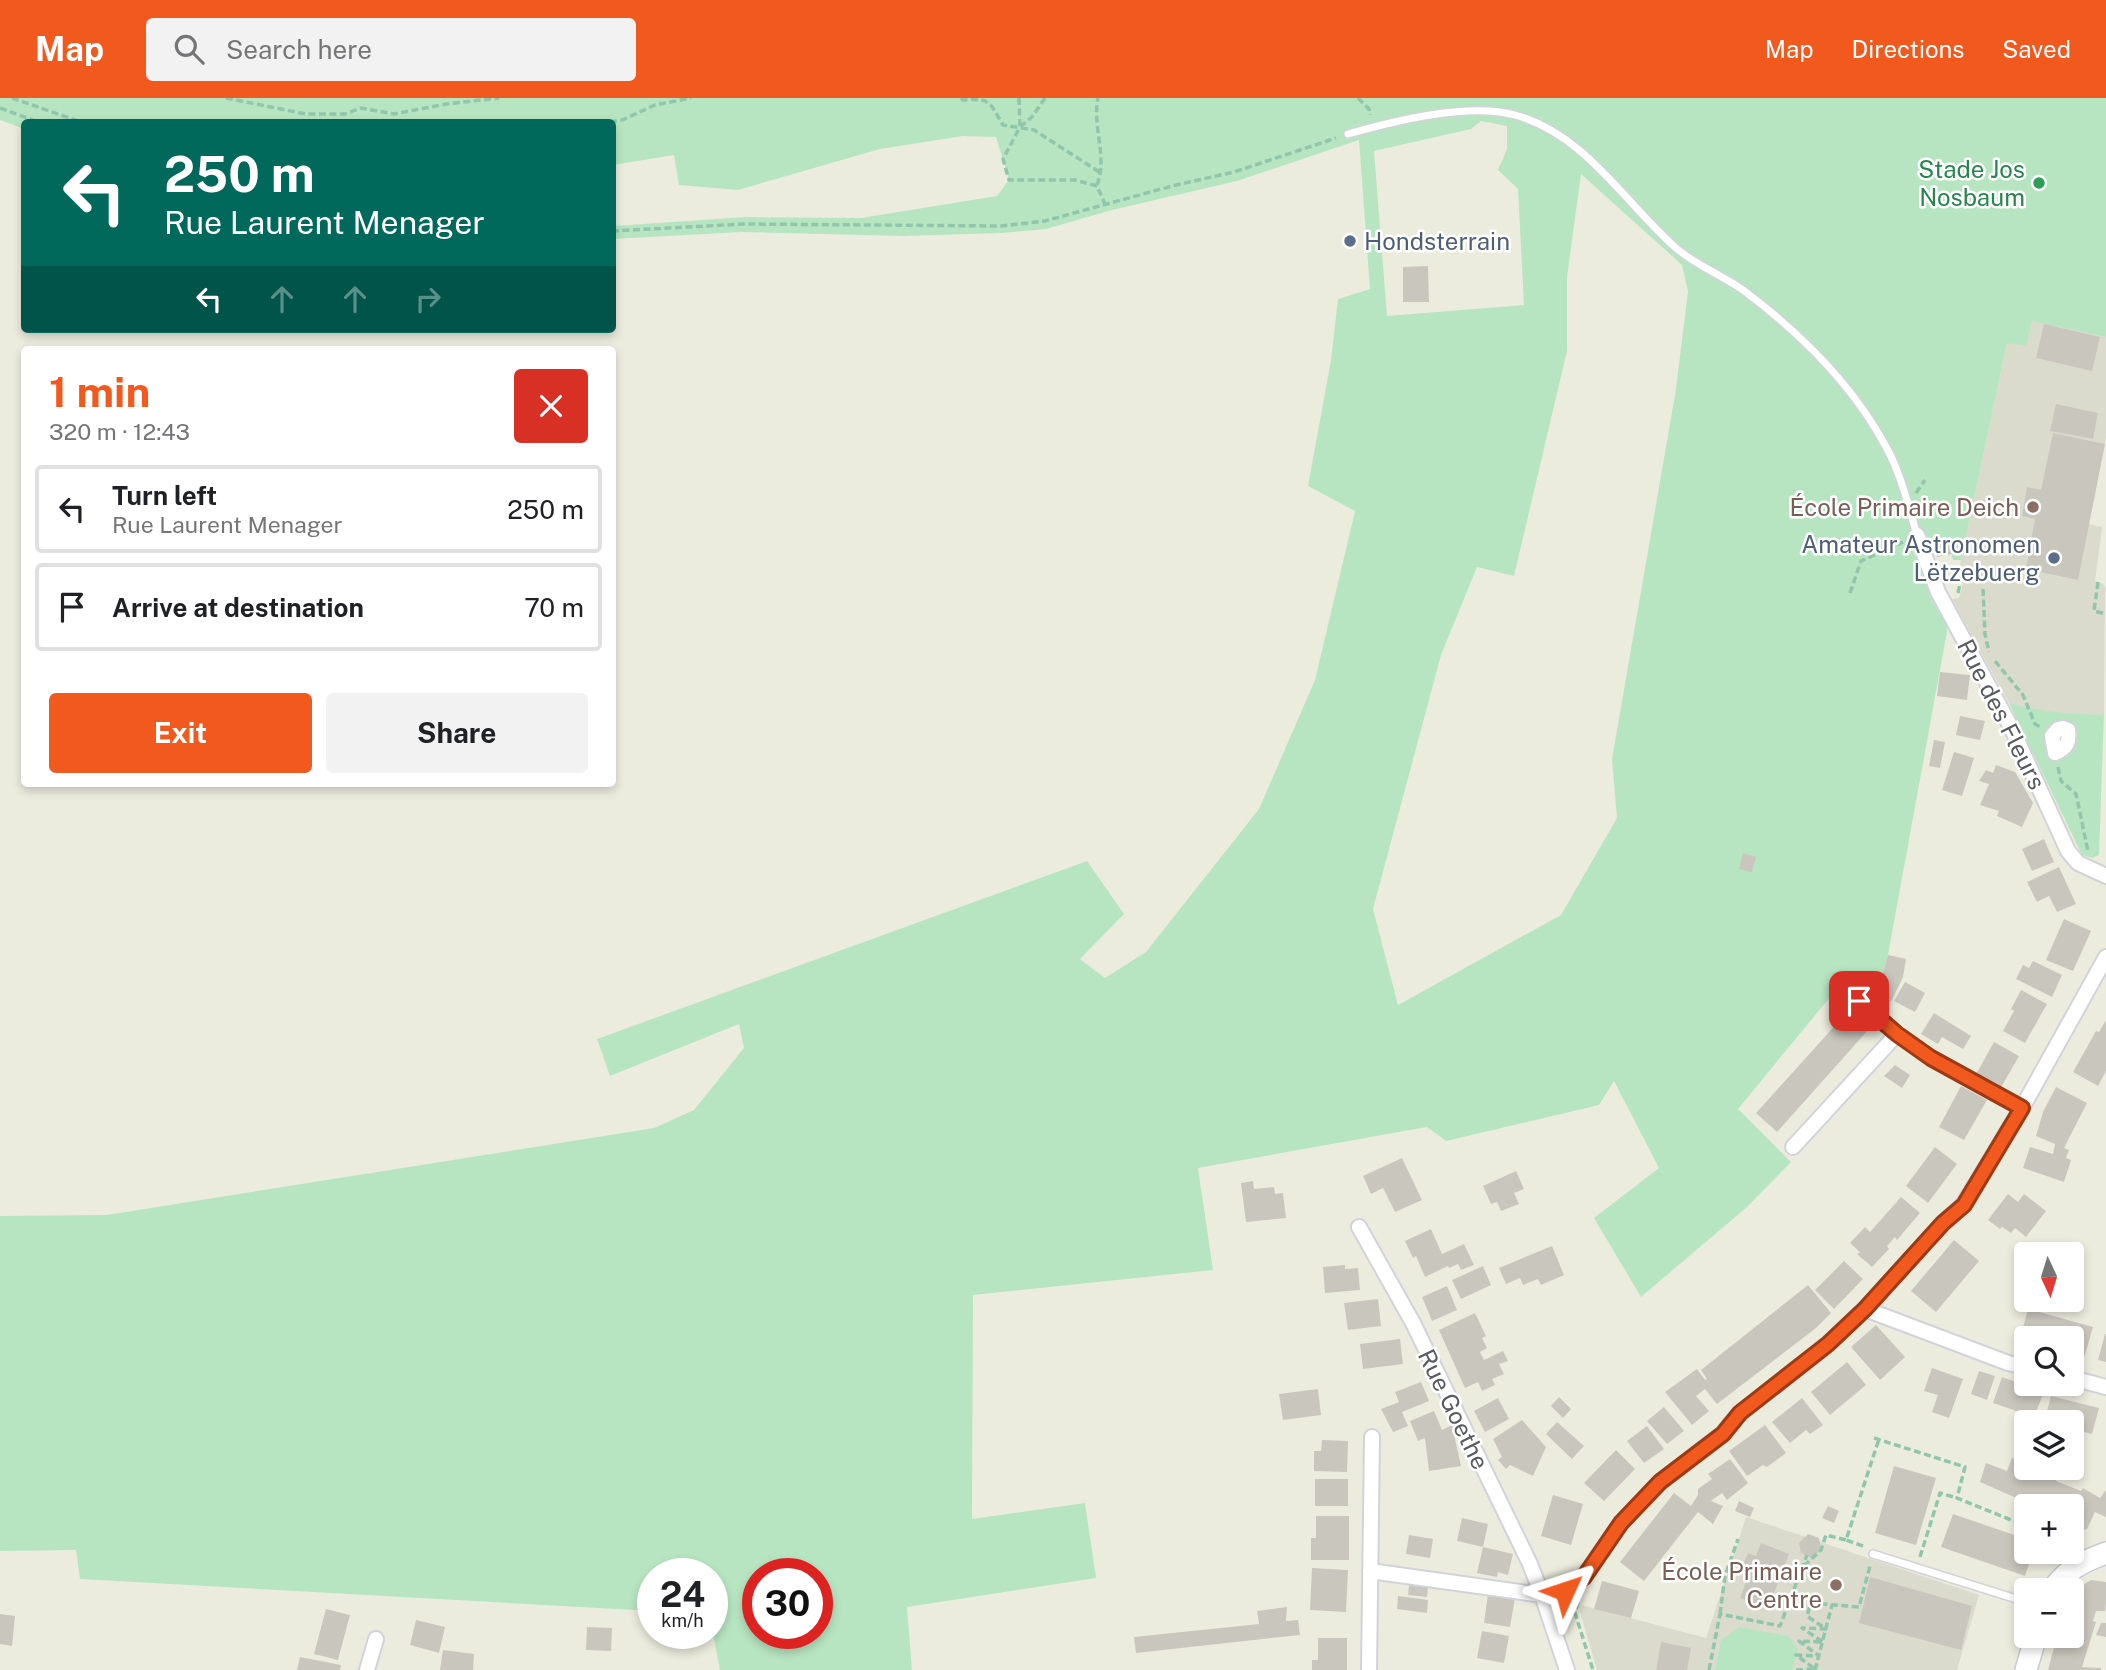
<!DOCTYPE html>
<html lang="en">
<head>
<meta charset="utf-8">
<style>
  body { margin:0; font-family:"Public Sans",sans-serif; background:#f2f2f2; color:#202124; height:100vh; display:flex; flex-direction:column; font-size:26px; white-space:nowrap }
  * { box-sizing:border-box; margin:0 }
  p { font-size:23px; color:#757577 }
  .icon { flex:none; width:38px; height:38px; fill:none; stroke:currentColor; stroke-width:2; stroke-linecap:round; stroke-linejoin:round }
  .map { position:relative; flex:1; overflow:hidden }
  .side { position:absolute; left:21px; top:248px; width:595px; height:441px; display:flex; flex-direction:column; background:#fff; border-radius:7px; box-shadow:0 4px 10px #0003 }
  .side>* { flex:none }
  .guide { position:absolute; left:21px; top:21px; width:595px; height:214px; border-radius:7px; box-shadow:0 4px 10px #0003; background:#00695c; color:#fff; overflow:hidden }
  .needle { width:46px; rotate:176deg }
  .fabs { position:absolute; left:2014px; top:1144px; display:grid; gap:14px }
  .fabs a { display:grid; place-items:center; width:70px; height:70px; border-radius:7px; background:#fff; box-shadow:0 4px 10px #0003; font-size:35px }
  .speed { position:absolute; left:637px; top:1460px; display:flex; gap:14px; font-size:35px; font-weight:700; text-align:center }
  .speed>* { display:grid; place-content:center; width:91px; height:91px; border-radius:50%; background:#fff; box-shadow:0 4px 10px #0003; line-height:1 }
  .speed small { font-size:18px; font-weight:400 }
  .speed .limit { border:10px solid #d22; background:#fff; color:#111 }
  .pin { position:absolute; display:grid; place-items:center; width:60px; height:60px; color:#fff; margin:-30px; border-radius:14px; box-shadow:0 4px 10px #0006 }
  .me { position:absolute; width:77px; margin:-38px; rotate:48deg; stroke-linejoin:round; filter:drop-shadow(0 0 5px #0008) }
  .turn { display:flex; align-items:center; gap:24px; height:147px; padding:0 28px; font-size:32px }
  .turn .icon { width:91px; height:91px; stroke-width:2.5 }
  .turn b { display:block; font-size:49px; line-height:60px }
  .lanes { display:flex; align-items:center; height:66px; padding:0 28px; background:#0003; justify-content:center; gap:35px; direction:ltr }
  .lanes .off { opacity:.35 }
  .round { display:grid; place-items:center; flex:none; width:74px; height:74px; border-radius:7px; background:#f2f2f2 }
  .headline { display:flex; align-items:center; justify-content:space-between; height:119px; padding:0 28px }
  h1 { font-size:42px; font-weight:700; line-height:52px; color:#f1591f }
  .button { display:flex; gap:14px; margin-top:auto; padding:14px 28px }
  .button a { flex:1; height:80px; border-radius:7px; background:#f1591f; color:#fff; font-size:28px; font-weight:700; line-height:80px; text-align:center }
  .button a+a { background:#f2f2f2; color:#202124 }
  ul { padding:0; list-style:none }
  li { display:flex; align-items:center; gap:21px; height:88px; margin:0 14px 10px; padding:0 14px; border:4px solid #e0e0e0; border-radius:7px }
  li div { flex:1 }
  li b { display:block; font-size:26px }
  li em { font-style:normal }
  header { display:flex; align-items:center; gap:42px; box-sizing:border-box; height:98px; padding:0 35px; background:#f1591f; color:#fff }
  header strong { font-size:33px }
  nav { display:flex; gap:38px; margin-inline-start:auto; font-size:24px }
  .search { width:490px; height:63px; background:#f2f2f2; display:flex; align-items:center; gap:18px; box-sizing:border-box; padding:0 24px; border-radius:7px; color:#757577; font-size:26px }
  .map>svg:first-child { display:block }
</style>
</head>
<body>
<header>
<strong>Map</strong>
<div class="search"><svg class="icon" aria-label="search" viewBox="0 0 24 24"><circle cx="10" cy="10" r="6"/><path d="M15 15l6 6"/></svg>Search here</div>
<nav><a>Map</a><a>Directions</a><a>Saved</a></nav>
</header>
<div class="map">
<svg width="2106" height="1572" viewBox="0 0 2106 1572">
  <rect width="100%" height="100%" fill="#ececde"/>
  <path fill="#dbdbcd" d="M2032,222L2106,239V339L2089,426L2102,429L2095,483L2102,485L2105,489L2104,616L2071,617L2028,611L2009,605L1952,501L1959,500L1965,478L1958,476L2007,245Z
    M1746,1419L1979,1497L1957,1572H1597L1580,1514L1581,1507L1706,1540Z"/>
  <path fill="#b8e5c1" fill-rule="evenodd" d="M0,0H2106V239L2032,223L2026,248L2007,245L1961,462H1953L1949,442L1929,446L1925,435L1909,441L1933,504L1948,528L1888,857L1883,874L1866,903L1859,899L1851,907L1835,893L1738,1011L1791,1064L1747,1109L1641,1199L1594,1120L1659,1070L1614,983L1599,1007L1446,1043L1427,1029L1198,1070L1213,1172L973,1197L972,1421L1085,1405L1096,1480L907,1509L912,1572H720L712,1531V1475H653V1513L80,1481L76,1452L0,1453V1118L107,1117L654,1030L694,1012L744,950L739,926L610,978L597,941L1087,763L1124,816L1080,861L1105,880L1146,854L1259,711L1315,582L1355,413L1308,388L1331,262L1338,201L1370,191L1359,42L1237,83L1112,112L1046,131L1002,135L904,138L742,134L613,141V128L746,119L861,120L997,98L1009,82L996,39L963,38L880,51L738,92L679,87L674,57L613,67L612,24H24V31L0,22ZM1481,23L1507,28V51L1498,72L1518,91L1524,207L1387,218L1374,53L1471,31ZM1581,76L1682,167L1688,193L1676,291L1612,661L1617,720L1561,817L1398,907L1373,811L1441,557L1477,469L1514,478L1567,253V179ZM758,1475H817V1535H758Z
    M2009,605C2041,614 2072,617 2104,616L2099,757L2092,760L2082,757Z
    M1739,1529L1788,1538L1798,1551L1792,1572H1715L1721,1542Z"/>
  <path fill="#c9c7bd" d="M1428,168L1429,204H1403V169Z
    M2044,226L2100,239L2092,273L2036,260Z
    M2056,306L2098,315L2093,341L2050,333Z
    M2053,335L2105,346L2078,482L2026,471L2035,421L2022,418L2027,389L2041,392Z
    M1949,441L1952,456L1937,459L1934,444Z
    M1940,574L1970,577L1967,602L1937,598Z
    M1960,618L1985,623L1980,642L1956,637Z
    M1934,642L1945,644L1940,670L1929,668Z
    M1954,654L1974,660L1962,698L1942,692Z
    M1996,667L2015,674L2033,705L2022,729L1997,718L1999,713L1980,707L1989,686L1979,683L1986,672L1993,675Z
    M2044,741L2054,764L2032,773L2022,751Z
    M1743,755L1756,759L1752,774L1739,771Z
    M2059,769L2076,806L2057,814L2049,798L2037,804L2027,784Z
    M2064,821L2091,833L2073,873L2046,862Z
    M1888,857L1906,861L1903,879L1891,904L1872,895L1883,874Z
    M2033,863L2062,877L2052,899L2016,881L2023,867L2029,870Z
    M1905,884L1925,895L1915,914L1894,903Z
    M2021,892L2047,906L2025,945L2003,933L2014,913L2011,911Z
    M1849,912L1869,931L1777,1034L1756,1015Z
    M1934,915L1971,938L1963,951L1942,939L1938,946L1921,936Z
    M2106,922V973L2098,988L2073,974L2096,933L2099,934Z
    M1994,944L2019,958L1999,993L1974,980Z
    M1895,967L1910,977L1902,990L1884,978Z
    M1961,988L1987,1002L1964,1042L1939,1029Z
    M2056,989L2087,1005L2064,1050L2069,1052L2066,1060L2071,1062L2064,1084L2023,1070L2030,1049L2053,1056L2055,1046L2036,1038L2043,1014Z
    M1935,1049L1957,1066L1928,1105L1906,1088Z
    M1402,1060L1422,1102L1395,1114L1383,1090L1371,1096L1363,1078Z
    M1516,1073L1524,1091L1514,1095L1519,1106L1501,1113L1497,1104L1491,1106L1483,1088Z
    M1253,1083L1254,1091L1274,1089L1275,1096L1283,1095L1286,1120L1246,1124L1241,1085Z
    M2008,1096L2018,1104L2024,1096L2046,1113L2026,1139L2015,1130L2011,1135L2002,1129L2000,1131L1988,1122Z
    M1901,1099L1920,1115L1897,1142L1895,1139L1887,1148L1889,1151L1872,1169L1857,1156L1860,1154L1850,1145L1865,1129L1870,1134Z
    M1431,1131L1442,1156L1464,1146L1474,1167L1461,1172L1458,1166L1449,1170L1448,1168L1425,1179L1416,1158L1413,1160L1405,1143Z
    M1954,1142L1979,1163L1936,1214L1911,1193Z
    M1552,1148L1564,1177L1541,1187L1538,1181L1523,1187L1520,1180L1506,1186L1499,1170Z
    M1844,1163L1863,1181L1834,1211L1815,1192Z
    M1345,1167V1171L1358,1170L1360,1192L1325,1195L1323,1169Z
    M1483,1168L1491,1187L1461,1201L1452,1182Z
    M1808,1187L1831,1215L1816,1230L1717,1306L1705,1291L1696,1298L1709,1313L1692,1327L1665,1294L1697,1271L1705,1282L1707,1281L1701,1272Z
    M1447,1188L1457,1212L1432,1223L1422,1199Z
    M1378,1201L1381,1228L1348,1232L1344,1205Z
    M2028,1211L2093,1229L2084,1260L2072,1256V1241H2026V1244L2020,1242Z
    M1475,1215L1486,1238L1482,1240L1487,1250L1480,1254L1484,1262L1503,1253L1508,1263L1499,1266L1504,1276L1492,1281L1495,1287L1482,1293L1478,1284L1465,1290L1439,1232Z
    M1876,1227L1905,1259L1880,1282L1851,1249Z
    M2105,1236H2106V1264L2098,1262Z
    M1400,1241L1403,1266L1363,1271L1360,1246Z
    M1847,1264L1866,1287L1830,1317L1811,1294Z
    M1932,1270L1963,1281L1949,1320L1932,1314L1938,1297L1924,1293Z
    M1979,1273L1995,1278L1987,1302L1971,1296Z
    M2002,1279L2044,1294L2034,1319L1993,1305Z
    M1421,1284L1429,1303L1402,1314L1408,1328L1393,1334L1381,1311L1399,1304L1395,1294Z
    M1318,1291L1321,1317L1283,1322L1279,1296Z
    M2051,1298L2099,1310L2092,1336L2072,1331V1325H2044Z
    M1559,1299L1571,1311L1563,1320L1551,1308Z
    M1498,1300L1509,1321L1485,1334L1474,1313Z
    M1802,1300L1823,1327L1810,1336L1806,1332L1790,1345L1772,1324Z
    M1664,1309L1684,1333L1667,1346L1647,1323Z
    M1434,1313L1442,1332L1452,1327L1461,1368L1429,1373L1425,1340L1418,1343L1410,1323Z
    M1522,1322L1546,1349L1533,1378L1510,1367L1506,1371L1498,1362L1502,1359L1493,1341Z
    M1557,1324L1584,1348L1572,1361L1546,1336Z
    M1765,1327L1786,1355L1767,1369L1763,1367L1747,1378L1729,1353Z
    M1647,1328L1664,1351L1644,1365L1627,1343Z
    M1322,1342L1348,1343L1347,1374L1314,1373V1353H1321Z
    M1616,1352L1635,1371L1604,1403L1584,1385Z
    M2012,1360L2026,1365V1370L2051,1373L2059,1377L2056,1383L2081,1393L2083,1390L2100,1400L2106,1392V1419L2095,1414L2087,1431L2079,1434L2072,1431V1409H2037L1980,1384L1986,1365L2007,1373Z
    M1730,1361L1748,1385L1727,1402L1722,1395L1711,1403L1723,1408L1713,1426L1698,1414L1644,1483L1620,1464L1674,1395L1691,1408L1698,1397V1391L1712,1381L1708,1376Z
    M1894,1368L1936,1380L1916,1447L1875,1435Z
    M1315,1381H1348V1408H1315Z
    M1553,1397L1583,1406L1571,1447L1541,1438Z
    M1739,1403L1754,1410L1750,1419L1735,1413Z
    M1828,1408L1839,1413L1834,1425L1822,1420Z
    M1953,1416L2026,1441V1454H2033L2025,1478L1941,1449Z
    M1316,1418H1349V1462H1311V1440H1316Z
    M1462,1420L1488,1426L1483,1449L1457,1443Z
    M1808,1436L1819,1440L1821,1452L1812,1460L1801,1455L1799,1445Z
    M1409,1437L1433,1441L1430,1460L1406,1456Z
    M1761,1445L1789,1456L1768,1511L1740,1500L1748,1478L1740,1474L1748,1455L1756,1458Z
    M1483,1449L1513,1456L1508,1477L1498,1474L1497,1479L1477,1475Z
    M1312,1470L1348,1472L1346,1514L1310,1512Z
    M1870,1479L1972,1508L1961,1552L1859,1525Z
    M2091,1482L2106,1484V1505L2105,1513H2096L2093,1523L2096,1524L2082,1569L2101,1570V1572H2048L2057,1538H2072V1494Z
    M1602,1483L1639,1493L1631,1520L1594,1511Z
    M1409,1487L1428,1489L1427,1499L1408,1497Z
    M1488,1496L1515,1500L1510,1529L1484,1525Z
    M1398,1498L1428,1502L1427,1515L1397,1511Z
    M1287,1509L1286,1523L1298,1522L1300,1537L1136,1555L1134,1539L1259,1526L1257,1513Z
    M326,1511L350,1517L338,1562L314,1556Z
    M0,1516L15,1518L12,1548L0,1546Z
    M416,1522L445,1529L439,1555L410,1547Z
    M2101,1525H2106V1539L2096,1537Z
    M587,1529L612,1530L611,1553L586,1552Z
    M1482,1533L1509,1538L1504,1565L1477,1560Z
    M1318,1540H1347V1572H1312V1562H1318Z
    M1661,1544L1691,1550L1687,1572H1656Z
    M443,1552L474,1556L473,1572H440Z
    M300,1559L341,1567L340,1572H297Z"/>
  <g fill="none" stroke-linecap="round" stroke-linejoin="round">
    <g stroke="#d2d3d9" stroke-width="10">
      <path id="lane" d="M1348,36C1394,23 1469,4 1515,17C1585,36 1625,105 1676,150C1697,168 1722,177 1743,192C1799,234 1852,286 1885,347C1901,375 1908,407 1917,437
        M1873,1456L2026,1504"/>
    </g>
    <g stroke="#d2d3d9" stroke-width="18">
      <path id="street" d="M1917,437L1938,494L2012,631L2068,753L2078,765L2106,778
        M2063,630L2068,632C2070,644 2067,650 2055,655L2052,638L2058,631Z
        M1859,903L1897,936L1931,960L2022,1010
        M1793,1049L1897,936
        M1359,1129L1413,1225L1530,1466L1542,1497L1567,1572
        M1865,1211L2008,1265L2026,1269
        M2072,1280L2106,1289
        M1370,1473L1542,1497L1565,1493L1584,1479L1621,1425L1660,1384L1722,1336L1740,1315L1828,1246L1865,1211L1943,1125L1963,1107L2022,1010L2106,859
        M367,1572L376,1541
        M1369,1572L1372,1339"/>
    </g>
    <g stroke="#c9cbd4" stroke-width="24">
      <path id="secondary" d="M2052,1493C2065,1472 2084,1463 2106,1455
        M2026,1572L2036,1538"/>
    </g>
    <path stroke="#91c6ab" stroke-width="3.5" stroke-dasharray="7 3.5" stroke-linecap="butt" d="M12,0L81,24
      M226,0L306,16H345L361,10L394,16L446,6L499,0
      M961,0L963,2C992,0 989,4 1003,27L1034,32L1101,75
      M1019,0L1020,29
      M1045,0L1032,19L1020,29L1003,61L1009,82H1075L1097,88L1105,106
      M1358,0L1369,11L1370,17
      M0,10L38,24
      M610,24L622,22L655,7L691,0
      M1097,87C1108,58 1092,30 1098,0
      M612,133L744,126L1001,128L1045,123L1172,88L1234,74L1336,40
      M1916,395L1925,382
      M2098,484L2094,513L2106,516
      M1983,491L1985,536L1989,554
      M1850,495L1861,463L1903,444
      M1958,495L1962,477
      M1995,563L2023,597L2035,626L2042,630
      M2058,669L2061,683L2076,696L2088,753
      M1874,1340L1965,1369L1957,1400L2026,1428
      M1863,1448L1846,1442L1879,1341
      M2057,1454L2058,1455
      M1920,1459L1940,1395L1957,1400
      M1804,1468L1821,1452L1826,1437L1846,1442
      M1578,1504L1575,1515L1593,1572
      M1720,1516L1725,1478L1738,1441
      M1709,1572L1720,1516L1780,1528L1807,1457
      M1796,1572L1815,1571L1796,1557L1819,1558L1799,1543L1823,1544L1802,1530L1826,1531L1807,1518L1811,1505L1859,1509L1870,1468
      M1815,1572L1832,1507"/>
    <use href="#lane" stroke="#fff" stroke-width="7"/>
    <use href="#street" stroke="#fff" stroke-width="14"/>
    <use href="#secondary" stroke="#fff" stroke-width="21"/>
  </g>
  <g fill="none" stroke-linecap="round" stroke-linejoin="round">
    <g stroke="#9d3a14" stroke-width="18">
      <path id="route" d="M1565,1493L1584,1479L1621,1425L1660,1384L1723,1336L1740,1315L1828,1246L1865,1211L1943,1125L1964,1107L2022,1010L1931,960L1897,936L1859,903"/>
    </g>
    <use href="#route" stroke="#f1591f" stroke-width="12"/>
  </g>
  <circle fill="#2e9e5b" stroke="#fff" stroke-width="2.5" cx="2039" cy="85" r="7"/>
  <g fill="#5c6f8a" stroke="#fff" stroke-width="2.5">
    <circle cx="1350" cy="143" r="7"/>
    <circle cx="2054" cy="460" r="7"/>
  </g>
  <g fill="#8d6e63" stroke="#fff" stroke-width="2.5">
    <circle cx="2033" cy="409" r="7"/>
    <circle cx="1836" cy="1487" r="7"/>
  </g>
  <g text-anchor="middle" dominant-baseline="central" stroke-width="5" stroke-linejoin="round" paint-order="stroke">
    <g font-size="24" fill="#27864d" stroke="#fff" text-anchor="end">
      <text x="2025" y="71">Stade Jos<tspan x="2025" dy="28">Nosbaum</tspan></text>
    </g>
    <g font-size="24" fill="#4e5e75" stroke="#fff" text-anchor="start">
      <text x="1364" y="143">Hondsterrain</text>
      <text x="2040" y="446" text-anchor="end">Amateur Astronomen<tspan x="2040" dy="28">Lëtzebuerg</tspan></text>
    </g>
    <g font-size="24" fill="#785e54" stroke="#fff" text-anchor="end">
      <text x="2019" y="409">École Primaire Deich</text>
      <text x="1822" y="1473">École Primaire<tspan x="1822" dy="28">Centre</tspan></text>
    </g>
    <g font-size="24" fill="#575a60" stroke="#fff">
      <text transform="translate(2002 616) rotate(63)">Rue des Fleurs</text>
      <text transform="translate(1454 1311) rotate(64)">Rue Goethe</text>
    </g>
  </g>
</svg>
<div class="fabs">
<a><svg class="needle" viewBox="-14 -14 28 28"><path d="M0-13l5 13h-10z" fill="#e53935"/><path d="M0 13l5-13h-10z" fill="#757577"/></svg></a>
<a><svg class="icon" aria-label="search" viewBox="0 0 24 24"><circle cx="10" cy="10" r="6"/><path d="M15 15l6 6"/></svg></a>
<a><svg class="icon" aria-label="layers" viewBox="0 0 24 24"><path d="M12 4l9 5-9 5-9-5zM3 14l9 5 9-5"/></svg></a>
<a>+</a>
<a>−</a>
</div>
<div class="speed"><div>24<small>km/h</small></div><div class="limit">30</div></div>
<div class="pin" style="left:1859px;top:903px;background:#d93025"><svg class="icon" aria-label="arrive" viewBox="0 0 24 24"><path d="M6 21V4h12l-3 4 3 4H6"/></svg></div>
<svg class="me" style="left:1565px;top:1493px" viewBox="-20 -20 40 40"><path d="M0-17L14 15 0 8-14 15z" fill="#f1591f" stroke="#fff" stroke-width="4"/></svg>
<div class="guide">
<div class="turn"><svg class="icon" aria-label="left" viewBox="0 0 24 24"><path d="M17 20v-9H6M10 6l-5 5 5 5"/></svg><div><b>250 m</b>Rue Laurent Menager</div></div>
<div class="lanes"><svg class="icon" aria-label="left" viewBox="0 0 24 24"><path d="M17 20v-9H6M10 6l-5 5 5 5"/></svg><svg class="icon off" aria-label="ahead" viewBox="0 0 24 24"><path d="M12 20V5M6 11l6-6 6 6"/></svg><svg class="icon off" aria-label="ahead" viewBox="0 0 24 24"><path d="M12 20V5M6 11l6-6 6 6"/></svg><svg class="icon off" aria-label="right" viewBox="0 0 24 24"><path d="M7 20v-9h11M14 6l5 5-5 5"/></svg></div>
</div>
<section class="side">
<div class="headline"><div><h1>1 min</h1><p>320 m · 12:43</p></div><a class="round" style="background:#d93025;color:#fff"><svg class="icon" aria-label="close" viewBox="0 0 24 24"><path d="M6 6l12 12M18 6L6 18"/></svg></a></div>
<ul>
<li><svg class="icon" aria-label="left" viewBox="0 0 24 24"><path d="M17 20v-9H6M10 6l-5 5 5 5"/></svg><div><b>Turn left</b><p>Rue Laurent Menager</p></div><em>250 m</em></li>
<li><svg class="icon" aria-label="arrive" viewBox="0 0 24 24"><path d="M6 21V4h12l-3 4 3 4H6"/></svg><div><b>Arrive at destination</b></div><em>70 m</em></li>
</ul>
<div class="button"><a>Exit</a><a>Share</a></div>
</section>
</div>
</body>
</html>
